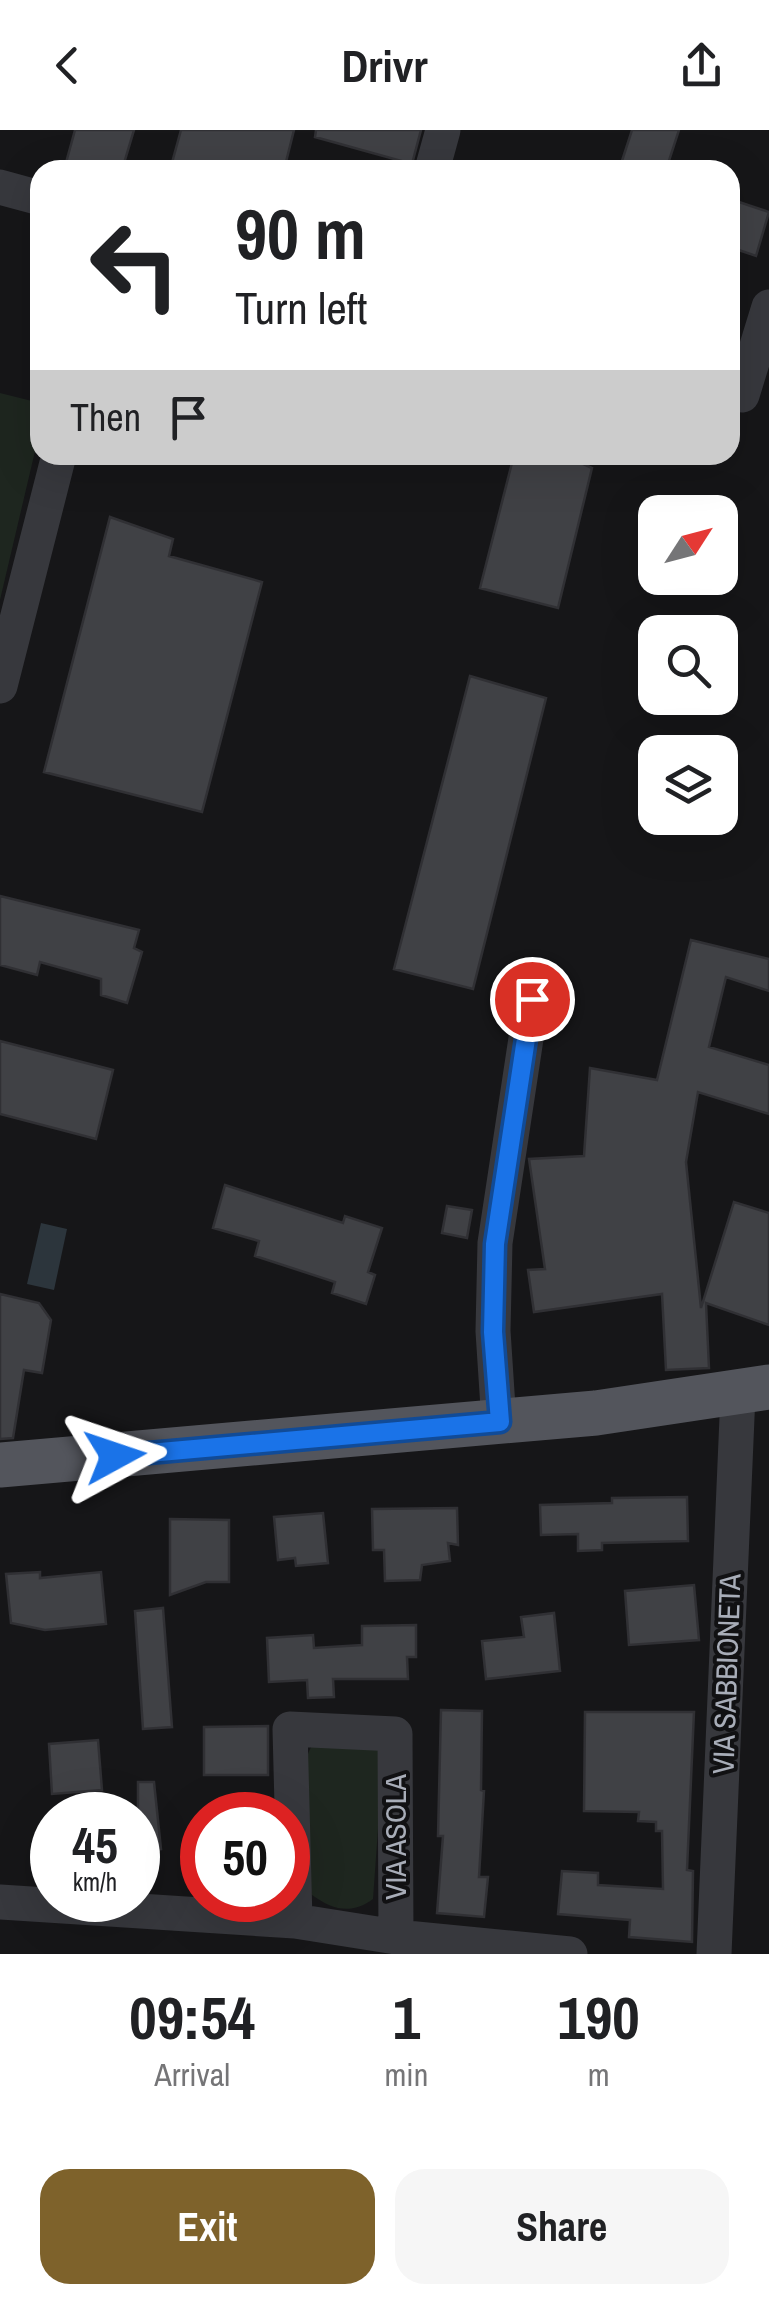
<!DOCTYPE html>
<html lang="en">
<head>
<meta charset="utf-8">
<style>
  body { margin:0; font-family:"Archivo Narrow",sans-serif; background:#f6f6f6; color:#202124; height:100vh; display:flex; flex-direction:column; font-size:38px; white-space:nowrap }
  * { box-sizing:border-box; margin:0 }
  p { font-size:32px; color:#757577 }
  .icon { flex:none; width:55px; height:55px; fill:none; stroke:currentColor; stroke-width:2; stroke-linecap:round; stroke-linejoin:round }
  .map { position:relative; height:1824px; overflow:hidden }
  .details { display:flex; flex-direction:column; background:#fff; flex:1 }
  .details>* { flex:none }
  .banner { position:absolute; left:30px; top:30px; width:710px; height:305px; border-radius:30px; box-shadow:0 10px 40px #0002; background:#fff; color:#202124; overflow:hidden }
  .needle { width:65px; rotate:54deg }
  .tools { position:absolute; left:638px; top:365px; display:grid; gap:20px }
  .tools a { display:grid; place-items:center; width:100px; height:100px; border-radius:20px; background:#fff; box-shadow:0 10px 40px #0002; font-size:50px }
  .speed { position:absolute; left:30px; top:1662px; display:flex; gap:20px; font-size:50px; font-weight:700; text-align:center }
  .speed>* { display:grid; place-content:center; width:130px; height:130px; border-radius:50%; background:#fff; box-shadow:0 10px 40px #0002; line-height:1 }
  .speed small { font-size:25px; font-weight:400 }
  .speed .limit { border:15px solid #d22; background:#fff; color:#111 }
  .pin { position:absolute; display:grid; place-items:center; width:85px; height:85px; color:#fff; margin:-42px; border:5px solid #fff; border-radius:50%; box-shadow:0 2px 10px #0007 }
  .me { position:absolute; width:110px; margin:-55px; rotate:85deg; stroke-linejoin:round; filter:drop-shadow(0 0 8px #0008) }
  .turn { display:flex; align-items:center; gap:35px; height:210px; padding:0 40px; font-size:45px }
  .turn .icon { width:130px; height:130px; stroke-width:2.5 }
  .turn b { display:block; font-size:70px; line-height:85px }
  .then { display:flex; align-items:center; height:95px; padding:0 40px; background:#0003; gap:20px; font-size:38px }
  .eta { display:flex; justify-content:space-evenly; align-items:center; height:170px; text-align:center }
  .eta b { font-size:60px; font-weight:700; line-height:70px }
  .cta { display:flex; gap:20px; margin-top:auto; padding:20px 40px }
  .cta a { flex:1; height:115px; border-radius:30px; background:#7e622b; color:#fff; font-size:40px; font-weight:700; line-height:115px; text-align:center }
  .cta a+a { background:#f6f6f6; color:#202124 }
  header { display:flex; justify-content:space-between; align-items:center; height:130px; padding:0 40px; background:#fff; font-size:45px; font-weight:700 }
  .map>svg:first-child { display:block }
</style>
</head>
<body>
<header><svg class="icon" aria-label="back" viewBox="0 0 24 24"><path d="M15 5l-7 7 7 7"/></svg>Drivr<svg class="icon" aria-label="share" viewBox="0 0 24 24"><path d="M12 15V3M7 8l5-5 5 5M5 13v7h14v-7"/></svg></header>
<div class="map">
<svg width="769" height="1824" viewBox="0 0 769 1824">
  <rect width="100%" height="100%" fill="#161618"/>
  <path fill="#1e261f" d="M0,263L40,273V300L0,470Z
    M312,1615L380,1617L382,1644L373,1769C351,1785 333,1780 312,1765L306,1743V1628Z"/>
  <path fill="#2c353c" d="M41,1093L67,1099L54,1160L27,1154Z"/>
  <path fill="#404145" stroke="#303034" stroke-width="2.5" d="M75,0H134L122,40H64Z
    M181,0H294L284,40H170Z
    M316,0H421L412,34L315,7Z
    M632,0H679L666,40H619Z
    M730,69L769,82L756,126L730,117Z
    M514,325H583L581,333L592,338L558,478L480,458Z
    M110,387L173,409L169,426L262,452L202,682L44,642Z
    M470,546L546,568L473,859L394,839Z
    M0,766L139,800L134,818L142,822L127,873L101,865V849L40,832L37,845L0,835Z
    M691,810L769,829V861L726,847L709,917L769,935V984L698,962L686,1032L701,1178L734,1072L769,1083V1195L706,1173L709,1238L666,1240L662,1164L534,1182L528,1140L545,1139L529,1029L584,1026L590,938L657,950Z
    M0,911L113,940L96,1009L0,984Z
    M225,1055L343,1093L345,1086L382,1098L368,1142L375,1145L366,1174L332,1163L335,1152L255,1126L259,1111L213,1098Z
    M447,1076L472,1080L467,1108L442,1103Z
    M0,1164L39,1173L51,1190L42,1243L24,1240L13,1308L0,1309Z
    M687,1367L688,1411L602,1413V1420L578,1421V1404L541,1405L540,1375L612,1373V1368Z
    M457,1378L458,1415L448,1413L450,1431L422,1435L420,1450L385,1451L384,1420H373L372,1379Z
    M323,1383L328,1433L296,1436L295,1428L278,1430L274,1387Z
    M170,1389L229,1390V1452H206L170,1465Z
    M40,1442V1448L101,1442L106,1494L45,1500L11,1493L6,1444Z
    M694,1455L699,1510L629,1515L625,1461Z
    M163,1478L172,1597L143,1599L135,1481Z
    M554,1483L560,1541L486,1549L482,1511L524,1507L521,1487Z
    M416,1495V1527H407L408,1549H333L334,1567L308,1568L307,1550L269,1552L267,1508L313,1505L314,1518L362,1515V1496Z
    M441,1580L482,1581L481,1660L484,1661L479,1747H488L484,1787L437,1783L443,1706H438Z
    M585,1582H694L687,1740L693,1741L692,1812L629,1807L630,1790L558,1784L562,1741L598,1743V1755L663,1759L662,1701H656V1692L638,1691L639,1682L584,1681Z
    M268,1596V1645H204V1597Z
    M98,1610L102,1660L52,1664L49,1614Z
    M138,1652H154L161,1719L138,1721Z"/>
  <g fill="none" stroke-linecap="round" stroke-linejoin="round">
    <path stroke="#37383d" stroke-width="35" d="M432,40L443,0
      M0,57L40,68
      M742,265L769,177
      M0,556L59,325
      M499,1293L493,1201L495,1113L532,869
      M0,1772L295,1791L396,1807L570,1824
      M295,1791L290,1599L395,1604L396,1807
      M714,1824L738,1264"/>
    <path stroke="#53555c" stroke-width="45" d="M0,1335L596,1283L769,1257"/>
  </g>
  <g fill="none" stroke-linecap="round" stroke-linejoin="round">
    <g stroke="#114b97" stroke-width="25">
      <path id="route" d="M115,1326L500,1292L493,1202L495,1114L532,869"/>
    </g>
    <use href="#route" stroke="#1a73e8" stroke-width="18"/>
  </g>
  <g text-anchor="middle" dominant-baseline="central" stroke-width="8" stroke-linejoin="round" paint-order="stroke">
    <g font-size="30" fill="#a8adb8" stroke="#111113">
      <text transform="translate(726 1544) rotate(-88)">VIA SABBIONETA</text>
      <text transform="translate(395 1707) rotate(-90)">VIA ASOLA</text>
    </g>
  </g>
</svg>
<div class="tools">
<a><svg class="needle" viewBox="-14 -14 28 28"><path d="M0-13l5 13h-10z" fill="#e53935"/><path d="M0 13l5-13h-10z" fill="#757577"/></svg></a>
<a><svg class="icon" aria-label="search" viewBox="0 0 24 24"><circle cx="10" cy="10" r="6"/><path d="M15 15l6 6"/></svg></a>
<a><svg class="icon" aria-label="layers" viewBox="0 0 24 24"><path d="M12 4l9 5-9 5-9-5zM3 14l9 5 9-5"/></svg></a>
</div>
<div class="speed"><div>45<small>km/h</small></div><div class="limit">50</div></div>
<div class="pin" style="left:532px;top:869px;background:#d93025"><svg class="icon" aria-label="arrive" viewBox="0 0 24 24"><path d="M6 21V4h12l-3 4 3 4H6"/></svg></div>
<svg class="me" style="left:115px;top:1326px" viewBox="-20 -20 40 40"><path d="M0-17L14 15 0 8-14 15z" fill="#1a73e8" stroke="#fff" stroke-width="4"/></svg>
<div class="banner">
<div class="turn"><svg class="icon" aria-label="left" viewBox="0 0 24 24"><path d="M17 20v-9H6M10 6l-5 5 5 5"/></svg><div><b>90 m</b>Turn left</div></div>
<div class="then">Then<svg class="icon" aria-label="arrive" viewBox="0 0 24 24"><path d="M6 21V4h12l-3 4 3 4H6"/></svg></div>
</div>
</div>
<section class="details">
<div class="eta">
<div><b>09:54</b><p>Arrival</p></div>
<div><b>1</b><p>min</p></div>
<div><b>190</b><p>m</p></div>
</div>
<div class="cta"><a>Exit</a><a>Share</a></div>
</section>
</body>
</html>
